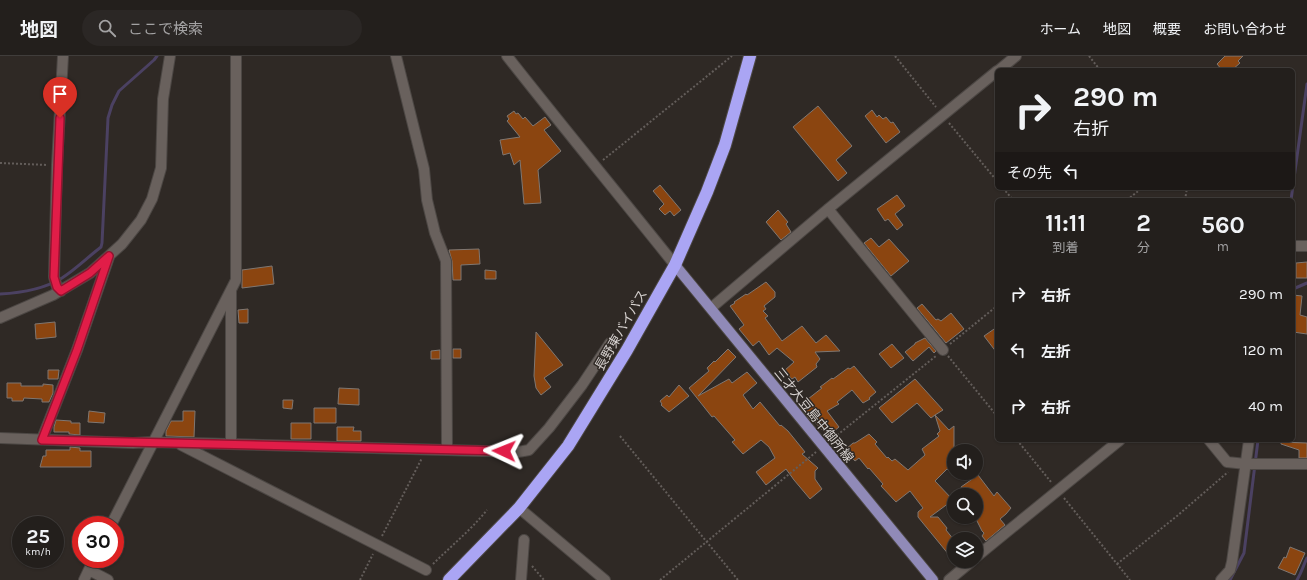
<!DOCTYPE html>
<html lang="ja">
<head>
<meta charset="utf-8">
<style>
  body { margin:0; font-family:Karla,"Noto Sans JP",sans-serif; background:#2b2725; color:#f1f3f6; height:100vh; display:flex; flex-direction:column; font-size:15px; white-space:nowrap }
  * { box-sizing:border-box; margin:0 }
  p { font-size:13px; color:#a3a2a3 }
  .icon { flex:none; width:22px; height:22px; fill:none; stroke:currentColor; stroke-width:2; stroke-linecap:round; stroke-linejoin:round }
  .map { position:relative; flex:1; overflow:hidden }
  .drawer { position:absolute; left:995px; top:142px; width:300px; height:244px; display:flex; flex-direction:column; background:#231f1c; border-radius:6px; box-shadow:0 1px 3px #0004,0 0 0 1px #403d3b }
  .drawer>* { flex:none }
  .hud { position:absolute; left:995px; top:12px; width:300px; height:122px; border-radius:6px; box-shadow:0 1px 3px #0004,0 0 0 1px #403d3b; background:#231f1c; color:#f1f3f6; overflow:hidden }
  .tools { position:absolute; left:947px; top:388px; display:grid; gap:8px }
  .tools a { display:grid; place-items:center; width:36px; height:36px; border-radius:50%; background:#231f1c; box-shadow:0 1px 3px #0004,0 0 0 1px #403d3b; font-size:20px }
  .speed { position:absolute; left:12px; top:460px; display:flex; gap:8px; font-size:20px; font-weight:700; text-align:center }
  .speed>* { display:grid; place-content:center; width:52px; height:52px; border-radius:50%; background:#231f1c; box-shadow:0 1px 3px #0004,0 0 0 1px #403d3b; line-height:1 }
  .speed small { font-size:10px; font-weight:400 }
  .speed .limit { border:6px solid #d22; background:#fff; color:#111 }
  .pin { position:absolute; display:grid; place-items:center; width:34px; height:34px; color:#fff; margin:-41px -17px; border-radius:50% 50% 50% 0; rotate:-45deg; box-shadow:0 0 4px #0007 }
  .pin .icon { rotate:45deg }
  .me { position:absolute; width:44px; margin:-22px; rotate:272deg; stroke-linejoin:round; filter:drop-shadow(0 0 3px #0008) }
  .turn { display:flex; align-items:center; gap:14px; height:84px; padding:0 12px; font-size:18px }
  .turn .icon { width:52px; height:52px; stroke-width:2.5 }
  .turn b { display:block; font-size:28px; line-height:34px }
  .then { display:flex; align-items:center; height:38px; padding:0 12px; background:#0003; gap:8px; font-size:15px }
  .eta { display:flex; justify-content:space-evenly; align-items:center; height:68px; text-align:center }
  .eta b { font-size:24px; font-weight:700; line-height:28px }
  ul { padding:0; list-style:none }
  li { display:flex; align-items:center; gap:12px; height:56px; padding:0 12px }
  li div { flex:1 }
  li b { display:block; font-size:15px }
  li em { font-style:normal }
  header { display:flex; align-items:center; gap:24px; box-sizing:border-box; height:56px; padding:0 20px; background:#231f1c; border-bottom:1px solid #403d3b }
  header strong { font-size:19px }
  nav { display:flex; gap:22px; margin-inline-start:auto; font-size:14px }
  .search { width:280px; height:36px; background:#2b2725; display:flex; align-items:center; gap:10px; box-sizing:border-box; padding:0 14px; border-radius:22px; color:#a3a2a3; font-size:15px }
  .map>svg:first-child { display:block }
</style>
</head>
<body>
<header>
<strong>地図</strong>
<div class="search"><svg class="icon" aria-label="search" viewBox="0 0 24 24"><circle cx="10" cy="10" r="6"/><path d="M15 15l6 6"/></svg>ここで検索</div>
<nav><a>ホーム</a><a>地図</a><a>概要</a><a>お問い合わせ</a></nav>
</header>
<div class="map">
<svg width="1307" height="524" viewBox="0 0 1307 524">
  <rect width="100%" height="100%" fill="#2f2925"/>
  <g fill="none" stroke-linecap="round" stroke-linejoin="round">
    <path stroke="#4b4162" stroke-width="3" d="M1291,144L1307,28
      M1293,233L1307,227
      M0,238C21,237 44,233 62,222C76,213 88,201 101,191L102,187L108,62L112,49L119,35L154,4L157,0
      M1230,524L1244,497L1258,384
      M1297,524C1302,516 1303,510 1307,502"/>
  </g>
  <path fill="#8b4510" stroke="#7f7772" d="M1225,0H1243L1238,5L1240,7L1232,14H1222L1217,8Z
    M818,50L852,90L836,104L847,117L838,125L793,71Z
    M872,54L877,61L879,59L883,63L886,61L891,67L893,66L900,76L886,87L865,60Z
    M514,55L516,58L518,57L523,63L525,61L533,70L545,61L551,69L544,74L561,95L538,114L541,147L524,148L520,104L514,109L510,97L503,99L500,84L520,81L507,65L509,63L507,60Z
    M660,129L681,154L674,160L670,155L665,159L659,153L664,148L653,135Z
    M897,139L905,150L895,158L903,169L897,174L888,163L885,165L877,153Z
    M778,154L788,166L786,168L791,176L781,184L766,166Z
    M871,182L879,191L889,183L909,205L891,220L864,187Z
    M479,193L480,208L461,209V224H453L452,205L449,194Z
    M1307,206V222H1296V207Z
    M272,210L274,228L242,232V214Z
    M485,214L496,215V223H485Z
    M766,226L775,236V241L764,250L766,253L763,255L768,260L765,262L782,285L802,270L816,287L826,279L840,295L815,296L820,303L816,308L817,311L798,326L795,321L792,323L784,315L794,306L777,292L769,299L759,285L753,290L739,273L744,269L730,250L735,247L734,246L746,238L747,239Z
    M1293,239L1302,240L1300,259L1307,261V278L1293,276Z
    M922,248L936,264L938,263L941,265L951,257L964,273L946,287L917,252Z
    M248,253V267H239L238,254Z
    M55,266L56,281L36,283L35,268Z
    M997,271V297L984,280Z
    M536,276L563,309L544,322L551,331L541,339L536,332L534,320Z
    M925,282L936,295L934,297L929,291L913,305L905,296L915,288V287Z
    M892,288L904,302L891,312L879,298Z
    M453,293H461V302H453Z
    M728,293L736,301L698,340L729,323L732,327L747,316L757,327L743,339L753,353L760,346L780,370L781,369L788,375L805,396L802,398L818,412L815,415V423L822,433L810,443L794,424L786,413L766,429L756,416L775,402L769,391L761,384L743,398L732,386L735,384L714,360L712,361L689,332L709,315L707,312L714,305L715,306Z
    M440,294V303H431V295Z
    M854,310L876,336L869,342L870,343L863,347L852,334L837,346L839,348L827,355L839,371L828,380L813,364L811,365L799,350L822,332L820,331L832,322L833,323L848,312L850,313Z
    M48,314H59L58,323H48Z
    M915,323L943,354L935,359L949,374L954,370V411L949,415L947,413L935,425L953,444L930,461H938L947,472L946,474L954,484V505L918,461V456L923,452L910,435L896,446L881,430L883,428L869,412L868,413L859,402L855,405L845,394L853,387H855L869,378L877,386L875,388L887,402L888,401L892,405L895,403L908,414L925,399L922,393L939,380L937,378L940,375L935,359L931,362L917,347L892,367L879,352Z
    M7,327H21V330H43V328L53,329V337L49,346H42V343L24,342L23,345H12V342H7Z
    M679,329L689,340L669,356L661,349L662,348L660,345L667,339L669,341Z
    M339,332L359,333V349L338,348Z
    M283,344H293L292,353L283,352Z
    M314,352H336V367H314Z
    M89,355L105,357L104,367L88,366Z
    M183,355H195L194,381L166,380V375L171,365H183Z
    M56,364L71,365V367H80V379L69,378V376H54V371Z
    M291,367H311V383H291Z
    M337,371H354L353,375H361V385H337Z
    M1281,386L1307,387V402H1299V394L1281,388Z
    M70,391L80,392V395H91V411H40L43,400H46V394H70Z
    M978,419L994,440L997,436L1011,452L1006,458L1000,463L1005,469L986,485L982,480L984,477L982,475L976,463V439H965L961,431Z
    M1290,491L1305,497L1295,519L1278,512L1284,501L1286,502Z"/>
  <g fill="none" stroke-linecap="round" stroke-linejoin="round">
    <g stroke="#4c4744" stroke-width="12">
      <path id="minor" d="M396,0L424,113L427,144L435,177L446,205L447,394
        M507,0C562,70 619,139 675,209
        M999,14L1016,0
        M828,153L943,294
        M1293,190H1307
        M61,235L57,231L54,221L57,109L63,0
        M711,252L828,153L997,15
        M0,262L53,239L90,217L122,188L141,164L152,143L161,112L163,43L170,0
        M0,382L133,387L153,386L518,396L529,394L549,372L582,329L610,287
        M42,383L77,294L109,201
        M1209,384L1227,406L1246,408H1307
        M231,388V234
        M181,389L426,514
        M519,452L605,524
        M111,469L236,224V0
        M976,501L1120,384
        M89,514L108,524
        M84,524L94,503
        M521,524L524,484
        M949,524L972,505
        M1221,524L1230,514L1232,506L1249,384"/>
    </g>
    <g stroke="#4c4744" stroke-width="12">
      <path id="major" d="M675,209L933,524"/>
    </g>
    <g stroke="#4c4744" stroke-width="14">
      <path id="highway" d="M449,524L519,452L568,390L627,294L675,209L707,136L725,89L750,0"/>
    </g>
    <path stroke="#635d5a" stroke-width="2" stroke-dasharray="2 2" stroke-linecap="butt" d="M895,0L936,51
      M1089,0L1100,14
      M949,67L997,125
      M603,104L732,0
      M0,107L48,109
      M1003,132L1013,144
      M1127,144L1142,132
      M1185,144L1187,132
      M950,288L997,250
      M948,300L997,360
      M620,380L738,524
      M831,384L936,300
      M1017,384L1051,426
      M1064,442L1130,524
      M382,480L422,402
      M433,508C451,490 471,474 487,454
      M1117,508L1177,460L1228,416
      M532,510L544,524
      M360,524L373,498
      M660,524L816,396"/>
    <use href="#minor" stroke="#69615d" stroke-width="10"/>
    <use href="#major" stroke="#908ab8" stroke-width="10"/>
    <use href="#highway" stroke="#aaa5f4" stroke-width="12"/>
  </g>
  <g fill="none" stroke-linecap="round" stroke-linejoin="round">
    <g stroke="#92132f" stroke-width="10">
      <path id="route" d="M60,62L54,221L57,231L61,235L90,217L109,200L77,294L42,384L504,395"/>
    </g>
    <use href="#route" stroke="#e11d48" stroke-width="7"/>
  </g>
  <g text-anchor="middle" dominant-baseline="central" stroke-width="3" stroke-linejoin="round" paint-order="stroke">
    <g font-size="13" fill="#d6d1cf" stroke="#2f2925">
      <text transform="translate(621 274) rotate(-60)">長野東バイパス</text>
      <text transform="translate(814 359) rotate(51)">三才大豆島中御所線</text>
    </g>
  </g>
</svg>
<div class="tools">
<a><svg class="icon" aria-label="sound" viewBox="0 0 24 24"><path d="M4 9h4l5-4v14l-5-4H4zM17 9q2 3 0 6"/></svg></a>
<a><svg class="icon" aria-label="search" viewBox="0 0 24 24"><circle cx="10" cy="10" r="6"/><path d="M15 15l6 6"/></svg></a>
<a><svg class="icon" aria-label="layers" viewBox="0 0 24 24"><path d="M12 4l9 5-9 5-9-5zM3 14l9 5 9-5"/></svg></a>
</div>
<div class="speed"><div>25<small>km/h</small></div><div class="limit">30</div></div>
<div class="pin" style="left:60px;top:62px;background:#d93025"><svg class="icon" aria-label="arrive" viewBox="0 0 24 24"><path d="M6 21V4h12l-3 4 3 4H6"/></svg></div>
<svg class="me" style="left:504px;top:395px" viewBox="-20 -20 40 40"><path d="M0-17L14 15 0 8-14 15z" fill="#e11d48" stroke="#fff" stroke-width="4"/></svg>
<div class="hud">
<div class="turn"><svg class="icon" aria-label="right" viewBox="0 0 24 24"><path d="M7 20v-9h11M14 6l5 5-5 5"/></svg><div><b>290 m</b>右折</div></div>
<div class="then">その先<svg class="icon" aria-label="left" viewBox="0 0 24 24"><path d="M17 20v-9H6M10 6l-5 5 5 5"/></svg></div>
</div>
<section class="drawer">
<div class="eta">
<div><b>11:11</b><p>到着</p></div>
<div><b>2</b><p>分</p></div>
<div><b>560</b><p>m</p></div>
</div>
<ul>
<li><svg class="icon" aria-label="right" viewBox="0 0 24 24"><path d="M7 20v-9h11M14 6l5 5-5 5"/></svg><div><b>右折</b></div><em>290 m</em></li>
<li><svg class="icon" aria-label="left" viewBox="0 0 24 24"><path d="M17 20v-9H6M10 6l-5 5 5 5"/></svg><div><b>左折</b></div><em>120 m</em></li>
<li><svg class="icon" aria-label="right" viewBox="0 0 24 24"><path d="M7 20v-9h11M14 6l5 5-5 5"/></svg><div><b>右折</b></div><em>40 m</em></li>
</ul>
</section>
</div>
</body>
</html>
